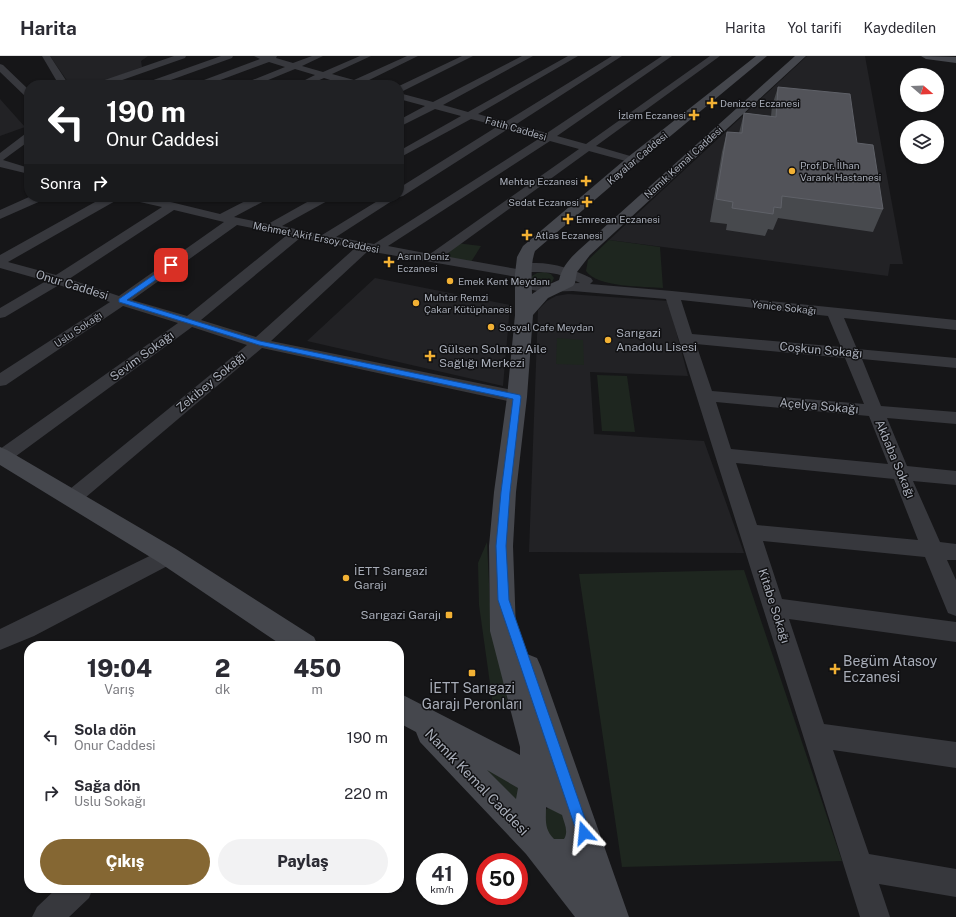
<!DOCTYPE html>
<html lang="tr">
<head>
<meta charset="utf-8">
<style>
  body { margin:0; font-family:"Public Sans",sans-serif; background:#f2f2f3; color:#2b2b33; height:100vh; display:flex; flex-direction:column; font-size:15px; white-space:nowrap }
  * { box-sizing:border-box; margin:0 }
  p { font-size:13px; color:#7c7c81 }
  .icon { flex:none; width:22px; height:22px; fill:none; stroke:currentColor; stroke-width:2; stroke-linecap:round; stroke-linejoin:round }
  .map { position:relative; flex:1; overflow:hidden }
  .sheet { position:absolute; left:24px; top:585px; width:380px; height:252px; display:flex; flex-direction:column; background:#fff; border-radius:16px; box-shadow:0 1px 3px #0004 }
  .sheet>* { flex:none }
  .top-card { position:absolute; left:24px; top:24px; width:380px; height:122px; border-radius:16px; box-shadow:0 1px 3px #0004; background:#202124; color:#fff; overflow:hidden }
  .needle { width:26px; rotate:109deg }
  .controls { position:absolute; left:900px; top:12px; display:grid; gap:8px }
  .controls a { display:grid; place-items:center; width:44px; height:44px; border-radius:50%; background:#fff; box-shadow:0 1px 3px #0004; font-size:20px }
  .speed { position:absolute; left:416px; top:797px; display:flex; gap:8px; font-size:20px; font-weight:700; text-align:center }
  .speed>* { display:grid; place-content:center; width:52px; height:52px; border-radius:50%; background:#fff; box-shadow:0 1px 3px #0004; line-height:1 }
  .speed small { font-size:10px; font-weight:400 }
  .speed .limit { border:6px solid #d22; background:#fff; color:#111 }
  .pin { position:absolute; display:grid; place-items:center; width:34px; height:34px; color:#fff; margin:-17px; border-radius:8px; box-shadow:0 2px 6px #0006 }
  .me { position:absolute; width:44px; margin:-22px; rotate:342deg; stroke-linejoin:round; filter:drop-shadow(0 0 3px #0008) }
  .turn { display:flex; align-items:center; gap:14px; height:84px; padding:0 16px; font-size:18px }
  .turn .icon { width:52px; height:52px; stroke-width:2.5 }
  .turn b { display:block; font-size:28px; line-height:34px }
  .then { display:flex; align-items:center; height:38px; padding:0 16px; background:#0003; gap:8px; font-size:15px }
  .eta { display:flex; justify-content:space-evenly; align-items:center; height:68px; text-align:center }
  .eta b { font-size:24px; font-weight:800; line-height:28px }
  .button { display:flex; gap:8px; margin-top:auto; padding:8px 16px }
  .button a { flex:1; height:46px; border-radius:24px; background:#856733; color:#fff; font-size:16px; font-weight:800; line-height:46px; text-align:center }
  .button a+a { background:#f2f2f3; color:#2b2b33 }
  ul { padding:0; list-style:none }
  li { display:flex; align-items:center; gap:12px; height:56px; padding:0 16px }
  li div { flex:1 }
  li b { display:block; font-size:15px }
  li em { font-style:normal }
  header { display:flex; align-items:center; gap:24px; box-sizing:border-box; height:56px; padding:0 20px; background:#fff; border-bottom:1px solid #e1e1e2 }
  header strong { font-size:19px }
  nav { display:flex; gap:22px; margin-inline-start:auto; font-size:14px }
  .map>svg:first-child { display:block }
</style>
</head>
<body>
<header>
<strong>Harita</strong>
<nav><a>Harita</a><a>Yol tarifi</a><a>Kaydedilen</a></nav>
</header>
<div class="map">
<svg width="956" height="861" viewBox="0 0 956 861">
  <rect width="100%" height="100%" fill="#161618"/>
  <path fill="#222225" d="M50,0H148L141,5L142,11L94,29H70Z
    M807,0H865L903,208H890L888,220L609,184Z
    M0,43L25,71L0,80Z
    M375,222L510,249L503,330L307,285Z
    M568,238L668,245L688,320L590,316L594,378L704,385L744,497L529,496L538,254L547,245L556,240Z"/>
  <path fill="#1e261f" d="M609,184L660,191L663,232C643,230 598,232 586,215L588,204Z
    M456,187L481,190L471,206L441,201Z
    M544,216L551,218L554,222L552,226C545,230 537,229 532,224V220L537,217Z
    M557,282L583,284L584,309L556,308Z
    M597,319L627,320L635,376L602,375Z
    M487,486L490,548L504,612L508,654L493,649L479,549L478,507Z
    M744,514L842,805L622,811L579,518Z
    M463,689L520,733L521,753Z
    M550,751H556L572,772L563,785L552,786L539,763L545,754Z"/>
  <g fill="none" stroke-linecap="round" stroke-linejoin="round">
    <path fill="#37383d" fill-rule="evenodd" d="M42,0H50L69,29H59Z
      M174,0H186L185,2L108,29H94L96,27Z
      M221,0H233L232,2L157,29H143L145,27Z
      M254,0H277L276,2L293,7L312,0H323L302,10L323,16L360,0H371L332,18L354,24L407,0H418L363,27L365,29H346L324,22L308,29H295L315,19L295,13L256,29H243L245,27L285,11L269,6L207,29H194L196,27L260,3Z
      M462,0H473L399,37V30Z
      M522,0H533L443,49L468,56L568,0H578L478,58L505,66L612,0H622L515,69L547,77L662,0H672L557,80L586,88L710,0H720L596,90L637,102L639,104L637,106L633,107L589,95L444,200L517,213L518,209C543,203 569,211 591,222L593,225L590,228L672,235L956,264V274L844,262L857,293L956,302V312L862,303L881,350L956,356V368L887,362L907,410L956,415V429L913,425L940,486L956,488V504H947L956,524V560L948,557L925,501L763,485L782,543L956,566V586L789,563L824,668L956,686V712L833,694L869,798L956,813V841L879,828L890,861H860L666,243L573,235L542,236L519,231L517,228L519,225L524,224L542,228L580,227C560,217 550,216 529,216L530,218L528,221L523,222L368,195L271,285L517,335L523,337L525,341L523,345L517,347L262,292L79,447L72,449L65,447L62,442L65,437L247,289L192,271L8,406L0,407V393L178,267L123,250L6,329L0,330V317L110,246L59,229L5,261L0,262V252L46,225L0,212V199L104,141H119L117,144L8,206L56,219L162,151L131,144L129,141H150L220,158L253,141H268L266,144L234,161L268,168L316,141H331L329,144L282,170L322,179L384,141H398L336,181L374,188L540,82L508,73L403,140L399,141V132L498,70L471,63L399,102V95L461,60L435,53L399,71V64L425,50L399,43V37L433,46ZM550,85L579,93L430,198L388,190ZM174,154L224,166L119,240L69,223ZM237,169L287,179L187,260L132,244ZM300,182L355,192L256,281L201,264ZM681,244L828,260L841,291L692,278ZM696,288L845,302L864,348L712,335ZM716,346L869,360L888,408L731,393ZM736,407L894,423L918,484L757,469Z
      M0,8L3,9L29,34V42L26,41L0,16Z
      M29,77V85L3,104L29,112V118L0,111V97L25,78Z
      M29,141H45L43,144L0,163V154Z
      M168,491L175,494L178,500L175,506L34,580L0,594V573Z
      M57,832H93L89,842L69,861H32L37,851Z"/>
    <path fill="#45474d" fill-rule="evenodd" d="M756,0H767L638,107L535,195C530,209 532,224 532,238L541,232L559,224C562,211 570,202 580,193L795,0H806L590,199L577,216L575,227L573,230L548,242L533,259L527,341L516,436L513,490L516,575L523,600L527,598L537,602L541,611L629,861H575L526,798L420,686L416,676L399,667V637L520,699V691L490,575L489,490L494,436L507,341L515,259V218L517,201L523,190L628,101ZM487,714L518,732L516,743ZM546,751L562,759C564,767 569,775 564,783H554C544,773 546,764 546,751Z
      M921,0L956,1V7L926,3Z
      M0,391L7,394L176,493L314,581L318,590H283L160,507L0,409Z"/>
  </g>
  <path fill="#47494d" d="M778,31L857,87L883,153L873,176L778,162L773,174L768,173L765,180L726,174L727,168L710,166L722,96L727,76L739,77L744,57L771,60L772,50Z"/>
  <path fill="#525359" stroke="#5f6168" d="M778,31L850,38L857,87L873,89L883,153L782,140L781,152L774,151L773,158L732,152L733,146L716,143L727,76L742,77L744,57L776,61Z"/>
  <path fill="#1a73e8" stroke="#114b97" d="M171,207L175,209L174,211L127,244L260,285L520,339L521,341L510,436L506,490L509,544L590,777L588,782L584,784L579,782L577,777L498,544L496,490L501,436L513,343L259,289L119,246V243Z"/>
  <g fill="#f2b134" stroke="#111113" stroke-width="1.5">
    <path d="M710 41h4v4h4v4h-4v4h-4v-4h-4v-4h4z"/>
    <path d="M692 53h4v4h4v4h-4v4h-4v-4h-4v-4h4z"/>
    <circle cx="792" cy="115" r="4"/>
    <path d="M584 119h4v4h4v4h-4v4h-4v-4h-4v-4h4z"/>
    <path d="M585 140h4v4h4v4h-4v4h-4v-4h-4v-4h4z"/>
    <path d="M566 157h4v4h4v4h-4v4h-4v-4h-4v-4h4z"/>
    <path d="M525 173h4v4h4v4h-4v4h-4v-4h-4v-4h4z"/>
    <path d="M387 200h4v4h4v4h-4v4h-4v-4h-4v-4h4z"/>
    <circle cx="450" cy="225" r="4"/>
    <circle cx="416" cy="247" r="4"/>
    <circle cx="491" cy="271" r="4"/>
    <circle cx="608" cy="284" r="4"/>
    <path d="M428 294h4v4h4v4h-4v4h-4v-4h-4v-4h4z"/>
    <circle cx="346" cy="522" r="4"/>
    <rect x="445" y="555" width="8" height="8" rx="2"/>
    <path d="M833 607h4v4h4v4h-4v4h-4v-4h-4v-4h4z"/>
    <rect x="468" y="613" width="8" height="8" rx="2"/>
  </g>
  <g text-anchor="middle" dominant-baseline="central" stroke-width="3" stroke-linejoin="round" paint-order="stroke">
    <g font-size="10" fill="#a8adb8" stroke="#111113" text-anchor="start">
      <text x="720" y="47">Denizce Eczanesi</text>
      <text x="686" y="59" text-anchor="end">İzlem Eczanesi</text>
      <text x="800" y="109">Prof Dr. İlhan<tspan x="800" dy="12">Varank Hastanesi</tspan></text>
      <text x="578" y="125" text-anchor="end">Mehtap Eczanesi</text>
      <text x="579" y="146" text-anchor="end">Sedat Eczanesi</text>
      <text x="576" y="163">Emrecan Eczanesi</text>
      <text x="535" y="179">Atlas Eczanesi</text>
      <text x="397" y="200">Asrın Deniz<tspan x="397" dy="12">Eczanesi</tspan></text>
      <text x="458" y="225">Emek Kent Meydanı</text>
      <text x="424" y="241">Muhtar Remzi<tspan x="424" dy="12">Çakar Kütüphanesi</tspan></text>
      <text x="499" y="271">Sosyal Cafe Meydan</text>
    </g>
    <g font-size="10" fill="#a8adb8" stroke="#111113">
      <text transform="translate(516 72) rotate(16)">Fatih Caddesi</text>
      <text transform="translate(637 102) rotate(-40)">Kayalar Caddesi</text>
      <text transform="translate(683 106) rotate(-42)">Namık Kemal Caddesi</text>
      <text transform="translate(316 181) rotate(11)">Mehmet Akif Ersoy Caddesi</text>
      <text transform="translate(784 251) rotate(6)">Yenice Sokağı</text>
      <text transform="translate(78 273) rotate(-34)">Uslu Sokağı</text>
    </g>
    <g font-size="12" fill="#a8adb8" stroke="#111113">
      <text transform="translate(72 229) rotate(17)">Onur Caddesi</text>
      <text transform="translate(821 294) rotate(5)">Coşkun Sokağı</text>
      <text transform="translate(142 300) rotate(-36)">Sevim Sokağı</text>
      <text transform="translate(211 326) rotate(-40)">Zekibey Sokağı</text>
      <text transform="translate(819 350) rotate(5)">Açelya Sokağı</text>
      <text transform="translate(895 403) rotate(67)">Akbaba Sokağı</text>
      <text transform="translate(774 550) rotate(72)">Kitabe Sokağı</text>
    </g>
    <g font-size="12" fill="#a8adb8" stroke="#111113" text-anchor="start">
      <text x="616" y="277">Sarıgazi<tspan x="616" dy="14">Anadolu Lisesi</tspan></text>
      <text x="439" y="293">Gülsen Solmaz Aile<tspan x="439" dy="14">Sağlığı Merkezi</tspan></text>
      <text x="354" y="515">İETT Sarıgazi<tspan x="354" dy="14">Garajı</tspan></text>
      <text x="441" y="559" text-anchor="end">Sarıgazi Garajı</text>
    </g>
    <g font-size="14" fill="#a8adb8" stroke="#111113" text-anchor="start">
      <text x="843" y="605">Begüm Atasoy<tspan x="843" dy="16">Eczanesi</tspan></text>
      <text x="472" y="632" text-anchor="middle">İETT Sarıgazi<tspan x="472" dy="16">Garajı Peronları</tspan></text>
    </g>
    <g font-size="14" fill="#a8adb8" stroke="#111113">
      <text transform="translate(477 726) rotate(46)">Namık Kemal Caddesi</text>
    </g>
  </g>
</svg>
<div class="controls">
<a><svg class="needle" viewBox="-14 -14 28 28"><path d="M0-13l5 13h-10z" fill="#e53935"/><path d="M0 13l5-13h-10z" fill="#7c7c81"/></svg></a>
<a><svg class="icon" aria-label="layers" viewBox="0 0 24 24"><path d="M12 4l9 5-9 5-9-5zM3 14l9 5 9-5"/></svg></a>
</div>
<div class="speed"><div>41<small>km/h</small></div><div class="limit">50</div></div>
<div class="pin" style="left:171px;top:209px;background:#d93025"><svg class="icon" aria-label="arrive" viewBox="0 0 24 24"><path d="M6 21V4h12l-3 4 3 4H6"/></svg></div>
<svg class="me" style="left:584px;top:777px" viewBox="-20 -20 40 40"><path d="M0-17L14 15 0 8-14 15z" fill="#1a73e8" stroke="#fff" stroke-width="4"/></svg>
<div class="top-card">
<div class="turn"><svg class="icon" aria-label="left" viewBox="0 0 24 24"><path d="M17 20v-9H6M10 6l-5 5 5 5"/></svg><div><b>190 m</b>Onur Caddesi</div></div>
<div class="then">Sonra<svg class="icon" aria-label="right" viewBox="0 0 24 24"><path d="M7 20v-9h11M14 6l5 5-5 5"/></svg></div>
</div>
<section class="sheet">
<div class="eta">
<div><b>19:04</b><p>Varış</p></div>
<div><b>2</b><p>dk</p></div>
<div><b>450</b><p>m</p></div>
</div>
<ul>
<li><svg class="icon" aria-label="left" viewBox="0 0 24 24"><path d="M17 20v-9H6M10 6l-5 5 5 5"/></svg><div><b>Sola dön</b><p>Onur Caddesi</p></div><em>190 m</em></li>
<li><svg class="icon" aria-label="right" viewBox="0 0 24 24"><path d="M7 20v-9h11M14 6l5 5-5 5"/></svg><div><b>Sağa dön</b><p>Uslu Sokağı</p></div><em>220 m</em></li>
</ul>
<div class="button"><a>Çıkış</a><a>Paylaş</a></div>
</section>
</div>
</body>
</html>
